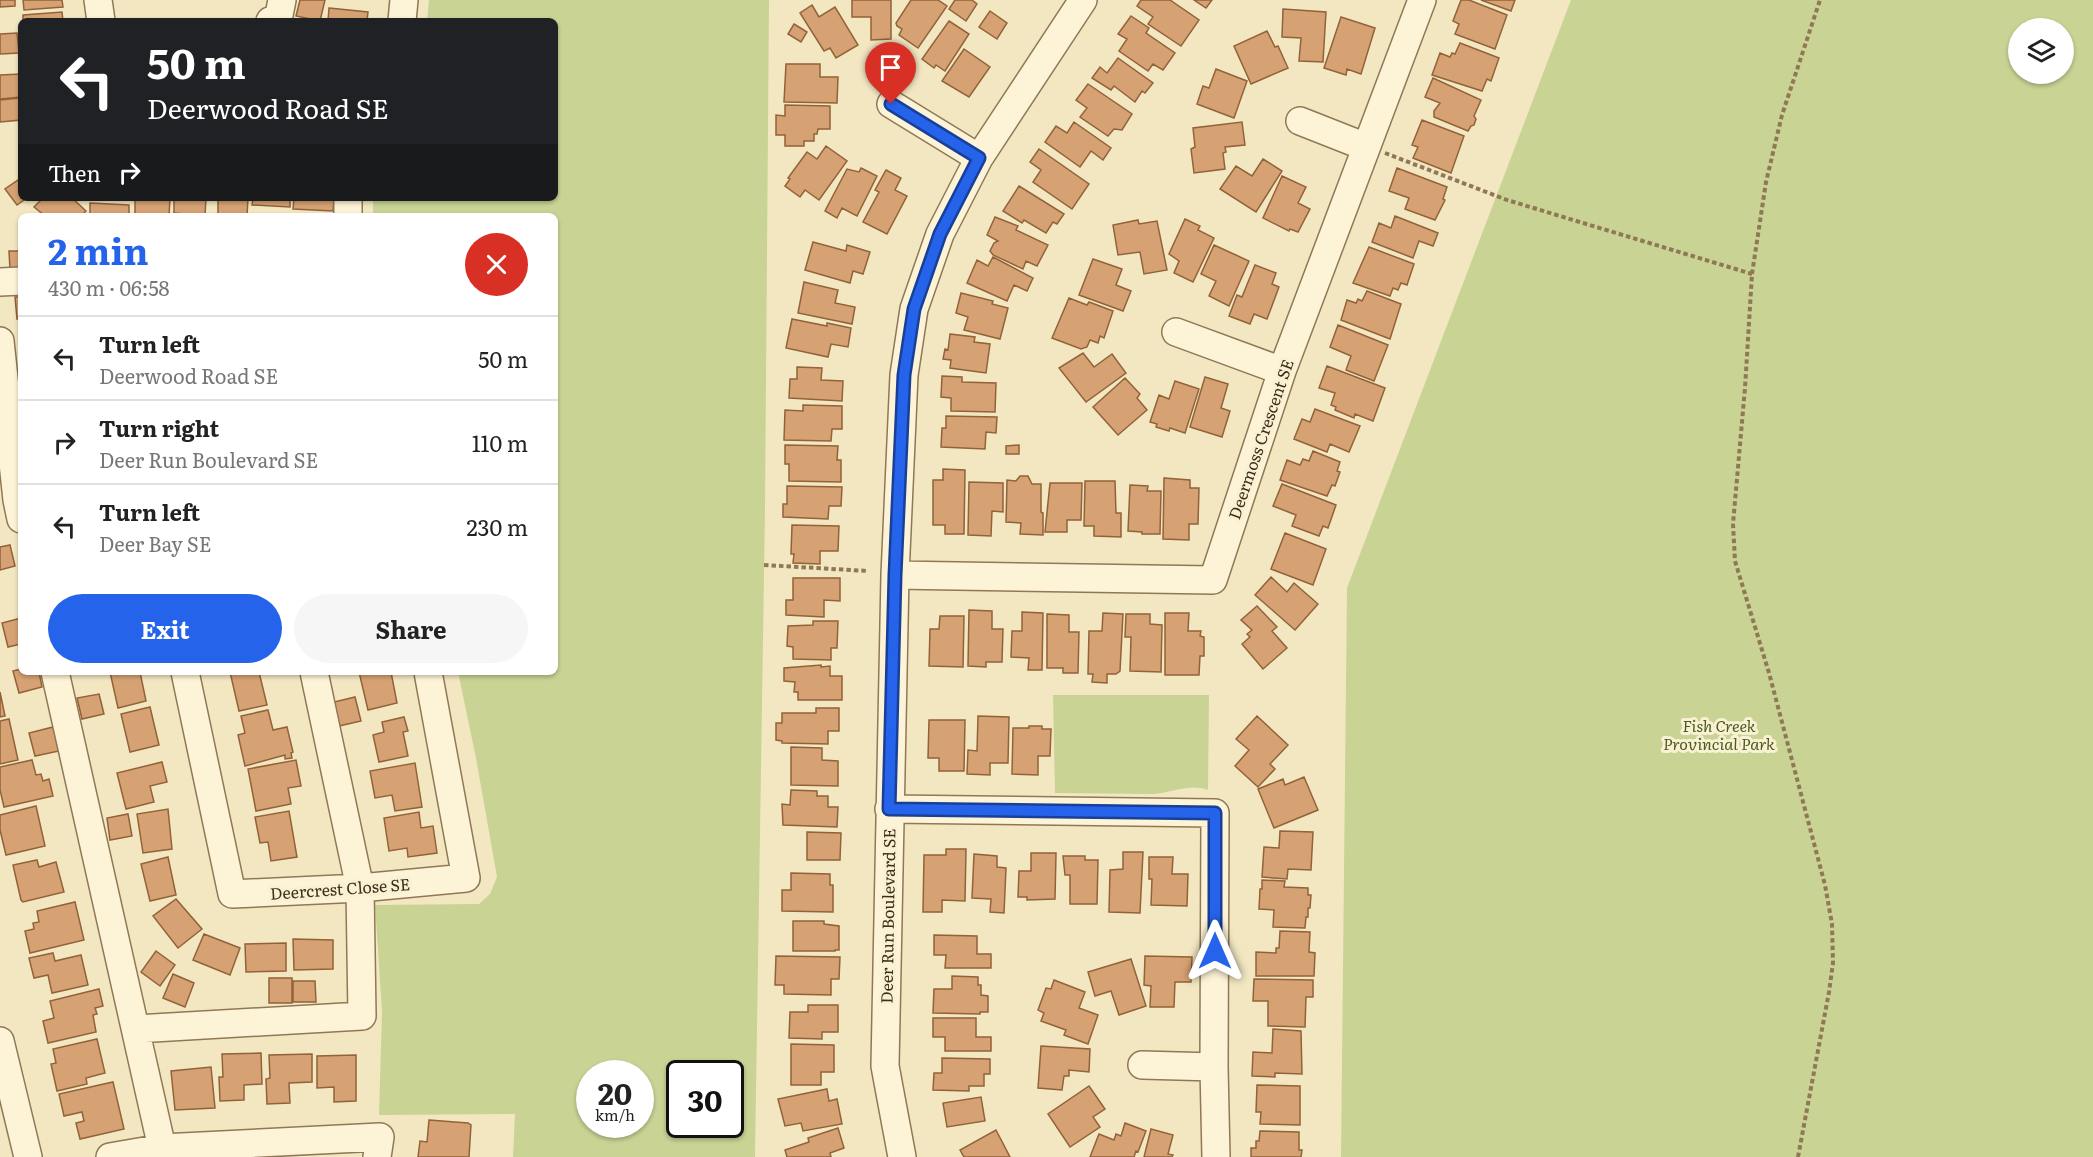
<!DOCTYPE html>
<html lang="en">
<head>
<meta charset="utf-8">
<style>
  body { margin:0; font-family:Literata,serif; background:#f6f6f6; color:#222; height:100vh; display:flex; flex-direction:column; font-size:22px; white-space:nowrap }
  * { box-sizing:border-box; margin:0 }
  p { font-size:20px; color:#767676 }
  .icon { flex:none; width:33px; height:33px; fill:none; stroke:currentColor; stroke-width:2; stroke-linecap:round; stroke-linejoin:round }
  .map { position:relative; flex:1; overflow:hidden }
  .panel { position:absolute; left:18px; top:213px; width:540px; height:462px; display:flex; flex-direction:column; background:#fff; border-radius:9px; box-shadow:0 2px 4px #0004 }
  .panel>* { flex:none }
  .top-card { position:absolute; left:18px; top:18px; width:540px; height:183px; border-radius:9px; box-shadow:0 2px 4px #0004; background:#202124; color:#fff; overflow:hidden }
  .controls { position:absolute; left:2008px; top:18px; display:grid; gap:12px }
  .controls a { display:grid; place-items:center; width:66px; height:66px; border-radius:50%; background:#fff; box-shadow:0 2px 4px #0004; font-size:30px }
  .speed { position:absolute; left:576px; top:1060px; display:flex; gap:12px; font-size:30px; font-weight:700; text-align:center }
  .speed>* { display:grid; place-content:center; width:78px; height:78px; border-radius:50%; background:#fff; box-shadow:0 2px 4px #0004; line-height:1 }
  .speed small { font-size:15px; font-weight:400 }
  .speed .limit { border:3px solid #111; border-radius:9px; background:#fff; color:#111 }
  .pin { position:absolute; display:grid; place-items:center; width:51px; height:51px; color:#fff; margin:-62px -26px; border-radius:50% 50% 50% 0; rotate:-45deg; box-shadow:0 0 6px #0007 }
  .pin .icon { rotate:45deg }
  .me { position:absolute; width:66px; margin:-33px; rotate:0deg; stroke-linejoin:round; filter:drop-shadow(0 0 4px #0008) }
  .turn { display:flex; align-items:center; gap:21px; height:126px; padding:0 30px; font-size:27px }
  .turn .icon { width:78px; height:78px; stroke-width:2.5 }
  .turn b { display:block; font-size:42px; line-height:51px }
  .then { display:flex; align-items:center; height:57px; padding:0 30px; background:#0003; gap:12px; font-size:22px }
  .round { display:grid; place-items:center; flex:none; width:63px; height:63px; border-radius:32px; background:#f6f6f6 }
  .headline { display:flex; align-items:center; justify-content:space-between; height:102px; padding:0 30px }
  h1 { font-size:36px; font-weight:700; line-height:45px; color:#2563eb }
  .button { display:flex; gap:12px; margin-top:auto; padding:12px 30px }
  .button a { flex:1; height:69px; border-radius:36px; background:#2563eb; color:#fff; font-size:24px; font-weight:700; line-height:69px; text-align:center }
  .button a+a { background:#f6f6f6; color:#222 }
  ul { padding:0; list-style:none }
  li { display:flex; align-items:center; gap:18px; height:84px; padding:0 30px; border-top:2px solid #e0e0e0 }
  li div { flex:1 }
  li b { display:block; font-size:22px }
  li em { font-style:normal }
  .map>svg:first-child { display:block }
</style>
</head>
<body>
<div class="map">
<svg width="2093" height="1157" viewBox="0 0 2093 1157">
  <rect width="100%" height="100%" fill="#f3e7c2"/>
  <path fill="#c8d394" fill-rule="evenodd" d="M429,0H769L765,509L755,1157H513L515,1114L379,1115L382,1011L375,905L479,904L490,894L497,877L476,758L458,672H555V216H373V198H555V21H427ZM590,1074H640V1125H590ZM680,1074H730V1125H680Z
    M1571,0H2093V1157H1341L1347,588ZM2019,28H2064V74H2019Z
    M1053,695H1209L1208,790C1188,783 1173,793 1153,794L1055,793Z"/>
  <path fill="#d6a273" stroke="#926239" stroke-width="1.5" d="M0,0H15V6L0,7Z
    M23,0H62L63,7L24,10Z
    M300,0H325L320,21L296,16Z
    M852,0H891V39L871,40V17H852Z
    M911,0H938L947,6L918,48L899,35L902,29L897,26L896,23Z
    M955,0H972L977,4L966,21L949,9Z
    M1141,0H1170L1199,20L1181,46L1148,24L1153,17L1137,6Z
    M1194,0H1212L1206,8Z
    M1461,0H1469L1507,15L1495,49L1455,34L1459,24L1453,21Z
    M1481,0H1515L1511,11Z
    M812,5L819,17L835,7L858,45L836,58L830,48L824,51L800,13Z
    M329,8L368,12L367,21H328Z
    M1283,9L1326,12L1323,62L1299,61L1301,38L1282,37Z
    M990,11L1007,23L997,39L979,27Z
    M62,12L63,21H23V15Z
    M1131,16L1149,28L1146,33L1175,53L1163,70L1153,64L1148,71L1119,51L1127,39L1118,34Z
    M1341,17L1375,28L1361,74L1347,69L1346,75L1324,68Z
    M949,21L969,34L945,71L936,65L934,68L922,59Z
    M794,24L807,32L801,42L788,34Z
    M1267,31L1275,47L1278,46L1288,68L1251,84L1234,46Z
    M17,33L19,53L0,54V34Z
    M1460,43L1499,58L1491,81L1487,79L1482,91L1432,75L1440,53L1450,57L1452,53L1455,54Z
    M964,49L990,67L969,97L942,81Z
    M1118,58L1153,83L1145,93L1142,91L1135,102L1114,86L1111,90L1092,78L1100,67L1107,73Z
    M786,64H820V77H838L837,103L784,102Z
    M1216,69L1247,81L1234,118L1197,104L1203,86L1209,88Z
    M21,74V97L0,99V75Z
    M1433,78L1481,100L1474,116L1476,119L1474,125L1471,126L1468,131L1434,117V111L1440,103L1425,97Z
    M1088,84L1132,114L1122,130L1114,129L1108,136L1080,117L1087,108L1076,100Z
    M20,98L21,120L0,122V100Z
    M785,105L830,106V129H818L817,134H814V141H804V146H785V135H776V115L785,116Z
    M1422,120L1464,136L1451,173L1413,158L1418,147L1412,145Z
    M1074,122L1111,148L1103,160L1091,151L1080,167L1045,142L1056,126L1067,133Z
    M1242,122L1245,145L1225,147L1226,152L1223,153L1225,169L1194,173L1191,149L1195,147L1193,128Z
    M826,146L847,161L819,200L805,190L800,197L785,186L790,179L788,178L807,152L817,159Z
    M1039,149L1089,184L1072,209L1033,182L1041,170L1030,162Z
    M1263,159L1282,171L1256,212L1220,189L1236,166L1252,176Z
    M861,168L877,176L857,216L842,208L837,218L825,211L847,169L859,172Z
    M1397,168L1447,187L1443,199L1445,200L1435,220L1405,209L1409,198L1389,191Z
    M886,170L901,178L895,190L907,196L887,234L863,222L879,192L875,190Z
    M1282,176L1306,187L1298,203L1310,209L1298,232L1290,229L1289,231L1263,218Z
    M21,178V198H27L17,205L5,189Z
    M1019,186L1064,214L1057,224L1053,222L1046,233L1024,220L1022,223L1003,211Z
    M39,198H72L86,211L81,216H45L34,207L41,200Z
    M135,198H170L169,216H135Z
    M174,198H206L205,216L174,213Z
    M218,198H248L247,216H218Z
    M253,198H290V207L252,205Z
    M294,198H334L333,211L293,209Z
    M90,203L129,205V216H90Z
    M1395,216L1438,233L1433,246L1419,241L1413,258L1372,242L1379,223L1391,228Z
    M995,217L1018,226L1016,230L1048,245L1037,266L1026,261L1023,269L993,255L990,251L994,243L998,241L987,235Z
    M1185,219L1200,226L1198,230L1214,238L1193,282L1174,273L1179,261L1169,254Z
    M1138,220L1139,224L1157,221L1167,270L1144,274L1140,252L1118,255L1113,225Z
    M813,242L846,251L847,245L870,252L863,274L853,271L850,283L805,270Z
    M1214,245L1249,261L1229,306L1209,296L1216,281L1201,274Z
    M1369,247L1414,264L1407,285L1401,283L1398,290L1393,288L1390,296L1353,283Z
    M9,251H21V270H10Z
    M993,257L1033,278L1027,291L1014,285L1007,301L967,283L977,260L988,266Z
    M1093,259L1122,269L1116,285L1131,291L1123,311L1079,295Z
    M1255,265L1276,273L1272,284L1279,287L1267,319L1254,314L1250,324L1229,316L1237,295L1242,297Z
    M804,282L838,290L835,303L855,307L852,324L798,313Z
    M1367,291L1401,304L1390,339L1341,320L1347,300L1356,303L1358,299L1362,301Z
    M961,293L993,301L992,304L1008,308L1000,339L964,330L968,317L956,313Z
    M15,297H21V319H17Z
    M1069,298L1087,305L1089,302L1113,311L1104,338L1100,336L1098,343L1090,340L1087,347L1081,349L1052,338Z
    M792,319L827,326V323L851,328L848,347L831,344L828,357L786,348Z
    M1338,325L1388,345L1374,381L1346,370L1351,356L1330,347Z
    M950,334L975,337L974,342L990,344L986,373L950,368L951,360L943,359L945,349L948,350Z
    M1083,353L1094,367L1112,354L1126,373L1086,402L1059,368Z
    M1327,366L1385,388L1373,421L1355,414L1354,418L1335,410L1336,407L1331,405L1335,393L1319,388Z
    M797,367L822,368L821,380L843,381L842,401L789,398L790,379H797Z
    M942,376L962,377V382L996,383L995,412L951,411V398L941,397Z
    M1205,377L1228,384L1221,408L1230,411L1222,437L1190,427Z
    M1125,378L1140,394L1137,398L1147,410L1118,435L1093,407Z
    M1175,381L1199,389L1185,433L1170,428L1169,431L1156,427L1157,424L1150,422L1159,395L1169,399Z
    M803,405L842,406V429H832L831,441L784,440L785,410L803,411Z
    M1315,409L1360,426L1349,452L1330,444L1327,452L1294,439L1302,419L1310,422Z
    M946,416L997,417L996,433L986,432L985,449L941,447L942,428H946Z
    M785,445L838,446L837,460H841V482L789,481V464H785Z
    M1019,445V454H1006V446Z
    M1313,451L1340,462L1337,471L1340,472L1335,486L1332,485L1327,496L1280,480L1287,460L1300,465L1303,459L1309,461Z
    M943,469L965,470L964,534H945V525H933V480H943Z
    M1020,476H1028L1032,484H1041V512L1043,513V535L1020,534L1021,523L1006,522L1007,480L1016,481Z
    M1164,478L1190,480V488H1199L1198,524H1189V540L1163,539Z
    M1085,481H1115L1116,513H1121V537L1094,536V526H1084Z
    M969,482L1003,483V512L992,511L991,536L968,535Z
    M1050,483H1082L1081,520H1067V532H1045Z
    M1282,484L1336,505L1328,528L1323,526L1319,536L1292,526L1296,515L1273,506Z
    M1130,485L1148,486L1147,491H1161L1160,534H1142V532L1128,531Z
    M787,486L842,487L841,506H829L828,519L783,517V504H787Z
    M792,525L839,526L838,551H820V564L793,563L794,554H791Z
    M1285,533L1326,549L1313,585L1271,569Z
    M10,545L15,566L0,570V547Z
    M1271,577L1287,592L1294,583L1318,604L1295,630L1255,595Z
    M793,578H840V601L824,600V617L786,615V600H793Z
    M1257,606L1277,627L1272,631L1287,648L1263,669L1242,644L1250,637L1247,634L1252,630L1241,620Z
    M969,610L992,611V629H1003L1002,662H986V667L968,666Z
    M1022,612L1043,613L1042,670H1028L1029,658L1011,657L1012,631H1022Z
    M1103,613L1123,614L1120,671L1116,674H1107V683L1092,682L1093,674H1088L1089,631H1102Z
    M1165,613H1189L1188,631H1201L1200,636L1204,637V656H1200L1199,675H1165Z
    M1047,614L1069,615V632H1079L1078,673H1063V668H1047Z
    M1126,614H1150V624L1162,625L1161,672L1130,671L1131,637H1125Z
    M940,616H964L963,667L929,666L930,629H939Z
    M21,618V644L8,647L2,623Z
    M813,621H838L837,648H831V660L793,659V647L787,646L788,626L813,625Z
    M821,665V667L830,666V676H842V700H798V692H794L795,682L784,681V668Z
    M21,669V672H39L42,687L19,693L13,671Z
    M110,672H140L146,701L118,708Z
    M230,672H259L267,705L239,711Z
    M359,672H391L397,703L368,710Z
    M0,692L5,716L0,717Z
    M99,694L104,714L82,719L77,698Z
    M355,697L361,721L339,726L334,702Z
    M150,707L159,745L130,752L121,714Z
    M816,708H839V731H828V744L782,743V741L776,740V723H782V713H816Z
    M268,710L273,730L287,727L293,752L291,753L292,758L285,759V755L245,766L238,735L245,733L241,716Z
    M978,716L1009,717L1008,763H990V775L967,774L968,750L977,751Z
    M1257,716L1288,745L1270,764L1275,769L1258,787L1235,766L1249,750L1236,739Z
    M404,717L408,731L403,732L408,756L379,762L373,735L384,732L382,722Z
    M9,719L18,760L0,764V721Z
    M929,720H965L964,771H939V758H928Z
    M1029,726H1042V729H1051L1050,756H1038V775L1012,774L1013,728H1029Z
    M53,727L59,751L35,756L29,733Z
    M791,747L822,748V760L838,761V786L791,785Z
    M32,760L36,775L41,774L43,781L49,779L53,796L4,807L0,790V767Z
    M296,760L301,786L288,788L291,804L256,811L248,769Z
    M162,762L167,782L150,786L154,802L126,809L117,773Z
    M415,763L422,807L395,811L392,795L375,798L370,771Z
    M1304,777L1318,810L1274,828L1258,789L1283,779L1285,785Z
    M791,790L817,791V796H828V807H838L837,827L783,825L782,804L790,805Z
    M36,806L45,846L6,855L0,830V815Z
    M168,809L172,849L143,853L137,814Z
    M289,811L297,857L271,861L268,842L260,843L255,817Z
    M419,812L421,828L433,826L437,853L408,857L407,848L389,851L384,818Z
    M128,814L132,836L110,840L107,818Z
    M1280,831L1313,832L1311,870L1288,869L1287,879L1262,877L1264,847L1279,848Z
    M807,832L841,833L840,860H807Z
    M946,849H966L965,901L942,900V912H923L924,855H946Z
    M1123,852H1143L1140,913L1109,912L1110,870L1123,869Z
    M1031,853H1056L1055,899L1027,900V897H1018L1019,871H1031Z
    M974,854L997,856V867L1006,868L1004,913L990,912L991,899L972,898Z
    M1063,856H1085V860H1098L1097,904H1070V875H1065Z
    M168,857L176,895L150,901L141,864Z
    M1149,857H1173L1172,874H1188L1187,906L1151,905L1152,879H1149Z
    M37,860L39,867L56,862L64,892L23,902L21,900L13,865Z
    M791,873L830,874V885H833V912L782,911V890H791Z
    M1262,880L1285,881L1284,887L1308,888V895H1311L1310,908H1308V917H1306L1305,928L1273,927L1274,910L1259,909L1260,889H1262Z
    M176,899L202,929L178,948L153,916Z
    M75,902L84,940L30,953L25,931L34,929L33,923L39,922L37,911Z
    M793,921H824V924L839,926V950H835V951H793Z
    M1280,931L1310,932L1309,952L1315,953L1314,976H1256V952L1276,953V948H1279Z
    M204,934L240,948L230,975L193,960Z
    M934,935L977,936V954H991V968H945L946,955H934Z
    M293,939L333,940V969L294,970Z
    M286,943V971L246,972L245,944Z
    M156,951L175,965L160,986L141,972Z
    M53,953L55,961L81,955L88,985L52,993L48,975L34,978L29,958Z
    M776,956L840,957L839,979H831V995L784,994V985H775Z
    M1145,956L1192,957L1191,982H1175L1174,1007H1150L1151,986L1144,985Z
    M1131,959L1146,1006L1119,1015L1111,991L1095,996L1088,972Z
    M173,974L194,983L185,1007L163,998Z
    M952,976L978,977V985H981V995L988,996V1012H980V1014L933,1013L934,989H952Z
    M269,978H292V1003H269Z
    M1254,979L1313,980V997H1306L1305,1027L1268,1026V1001H1253Z
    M1054,980L1085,992L1079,1008L1098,1015L1088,1044L1064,1035L1066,1030L1041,1021L1044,1013L1038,1010L1046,988L1051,989Z
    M293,981H315L316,1002H293Z
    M99,989L103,1006L95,1008L97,1014L93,1015L96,1032L48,1043L43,1021L54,1018L50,1001Z
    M808,1005H838V1032H822V1039L789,1038L790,1012H808Z
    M933,1018H976V1037H991V1051H945V1037H933Z
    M1273,1029L1301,1031L1302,1074L1275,1073V1077L1252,1076L1253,1052L1272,1053Z
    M97,1039L105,1073L86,1078L87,1084L57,1091L51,1064L56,1063L53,1049Z
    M791,1044L834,1045V1072H821V1085H791Z
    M1041,1046L1090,1049L1089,1072L1069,1070V1076H1064L1062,1090L1038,1088Z
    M261,1053L262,1084L244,1085V1100L220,1101L219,1077H223L222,1054Z
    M312,1054V1082L289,1083L290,1103L267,1104L266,1079L270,1078L269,1055Z
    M356,1055V1101L334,1102V1087L317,1088V1056Z
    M942,1058L990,1059V1074H984V1086H969V1091L933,1090L934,1073H942Z
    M211,1067L215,1108L175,1110L171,1071Z
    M113,1082L124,1129L80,1139L76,1123L84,1121L82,1112L64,1116L59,1094Z
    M1257,1085L1300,1086V1125L1260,1124L1261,1112H1256Z
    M1089,1086L1105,1109L1093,1117L1100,1127L1070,1147L1048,1114Z
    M827,1089L829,1101L837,1099L842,1124L803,1131L801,1123L785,1126L778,1099Z
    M981,1097L985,1121L947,1127L943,1103Z
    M429,1120L468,1123L471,1125L469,1157H418L420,1141L427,1142Z
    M1125,1123L1146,1131L1138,1152L1136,1151L1134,1157H1090L1099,1134L1114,1140L1116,1134L1121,1136Z
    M838,1128L844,1148L830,1153L831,1157H787L785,1150L809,1142L808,1138Z
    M1151,1129L1173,1135L1168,1154L1173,1155L1172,1157H1144Z
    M996,1130L1010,1157H964L960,1150Z
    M1260,1131L1299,1132V1150H1302L1301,1157H1251V1148H1256V1141H1259Z"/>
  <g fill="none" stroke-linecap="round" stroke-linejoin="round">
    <g stroke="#8f7856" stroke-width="30">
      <path id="minor" d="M98,0L101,21
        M270,21L278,20L282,0
        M402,21L404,0
        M891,104L979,158
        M1300,121L1366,147
        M348,216V198
        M0,282L21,281
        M1176,332L1282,371
        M0,341L17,500L21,519
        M895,575L1213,580L1282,371L1422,0
        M55,672L162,1148
        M185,672L232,894L360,888L466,878L428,672
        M889,809L1215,813L1214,1067L1216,1157
        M136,1029L362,1016L360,888L314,672
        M0,1041L28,1157
        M1142,1065L1214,1067
        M110,1157L162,1148L380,1137L377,1157
        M902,1157L885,1066L895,575L904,375L914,309L940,234L979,158L1083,0"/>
    </g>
    <path stroke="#8f7856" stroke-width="4" stroke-dasharray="4.5 3" stroke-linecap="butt" d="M1385,153L1507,200L1752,274
      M764,565L868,571
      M1798,1157L1829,992L1833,963L1832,924L1825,885L1769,673L1735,561L1733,524L1745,388L1752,274L1766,182L1782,115L1820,0"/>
    <use href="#minor" stroke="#fdf3d6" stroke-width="27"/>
  </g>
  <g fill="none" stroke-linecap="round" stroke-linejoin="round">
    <g stroke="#184099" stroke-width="15">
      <path id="route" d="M891,104L979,158L940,234L914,309L904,375L895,575L889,809L1215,813V951"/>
    </g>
    <use href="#route" stroke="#2563eb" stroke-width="10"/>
  </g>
  <g text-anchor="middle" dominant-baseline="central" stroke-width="6" stroke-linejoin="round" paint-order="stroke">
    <g font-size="16" fill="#3d2e1c" stroke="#f9f1d2">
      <text transform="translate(1260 439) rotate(-71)">Deermoss Crescent SE</text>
      <text transform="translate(340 888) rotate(-4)">Deercrest Close SE</text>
      <text transform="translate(887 916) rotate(-89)">Deer Run Boulevard SE</text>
    </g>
    <g font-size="16" font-style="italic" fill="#4a5c21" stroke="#f9f1d2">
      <text x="1719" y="725">Fish Creek<tspan x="1719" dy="18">Provincial Park</tspan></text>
    </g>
  </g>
</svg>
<div class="controls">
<a><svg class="icon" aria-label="layers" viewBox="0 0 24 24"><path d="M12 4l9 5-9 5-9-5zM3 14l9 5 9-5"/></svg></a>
</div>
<div class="speed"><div>20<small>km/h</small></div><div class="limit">30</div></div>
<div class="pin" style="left:891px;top:104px;background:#d93025"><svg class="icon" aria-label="arrive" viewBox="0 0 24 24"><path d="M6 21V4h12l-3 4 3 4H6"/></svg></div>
<svg class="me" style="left:1215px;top:951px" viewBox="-20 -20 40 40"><path d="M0-17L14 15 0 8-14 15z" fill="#2563eb" stroke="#fff" stroke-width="4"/></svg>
<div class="top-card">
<div class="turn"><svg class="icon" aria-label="left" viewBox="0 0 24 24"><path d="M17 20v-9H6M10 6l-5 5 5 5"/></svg><div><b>50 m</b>Deerwood Road SE</div></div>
<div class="then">Then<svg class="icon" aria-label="right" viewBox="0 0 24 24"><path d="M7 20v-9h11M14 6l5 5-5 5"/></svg></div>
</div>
<section class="panel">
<div class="headline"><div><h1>2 min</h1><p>430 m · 06:58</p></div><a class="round" style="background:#d93025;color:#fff"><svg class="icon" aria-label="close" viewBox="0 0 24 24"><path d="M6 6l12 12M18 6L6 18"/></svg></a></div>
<ul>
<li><svg class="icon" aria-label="left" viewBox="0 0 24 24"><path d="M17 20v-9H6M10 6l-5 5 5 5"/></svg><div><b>Turn left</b><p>Deerwood Road SE</p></div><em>50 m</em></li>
<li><svg class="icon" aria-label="right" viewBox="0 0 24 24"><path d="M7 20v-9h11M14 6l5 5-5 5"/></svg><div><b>Turn right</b><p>Deer Run Boulevard SE</p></div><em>110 m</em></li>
<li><svg class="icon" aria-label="left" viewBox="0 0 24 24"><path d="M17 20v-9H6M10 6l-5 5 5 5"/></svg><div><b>Turn left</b><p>Deer Bay SE</p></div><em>230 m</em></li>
</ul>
<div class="button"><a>Exit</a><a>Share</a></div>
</section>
</div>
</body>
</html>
